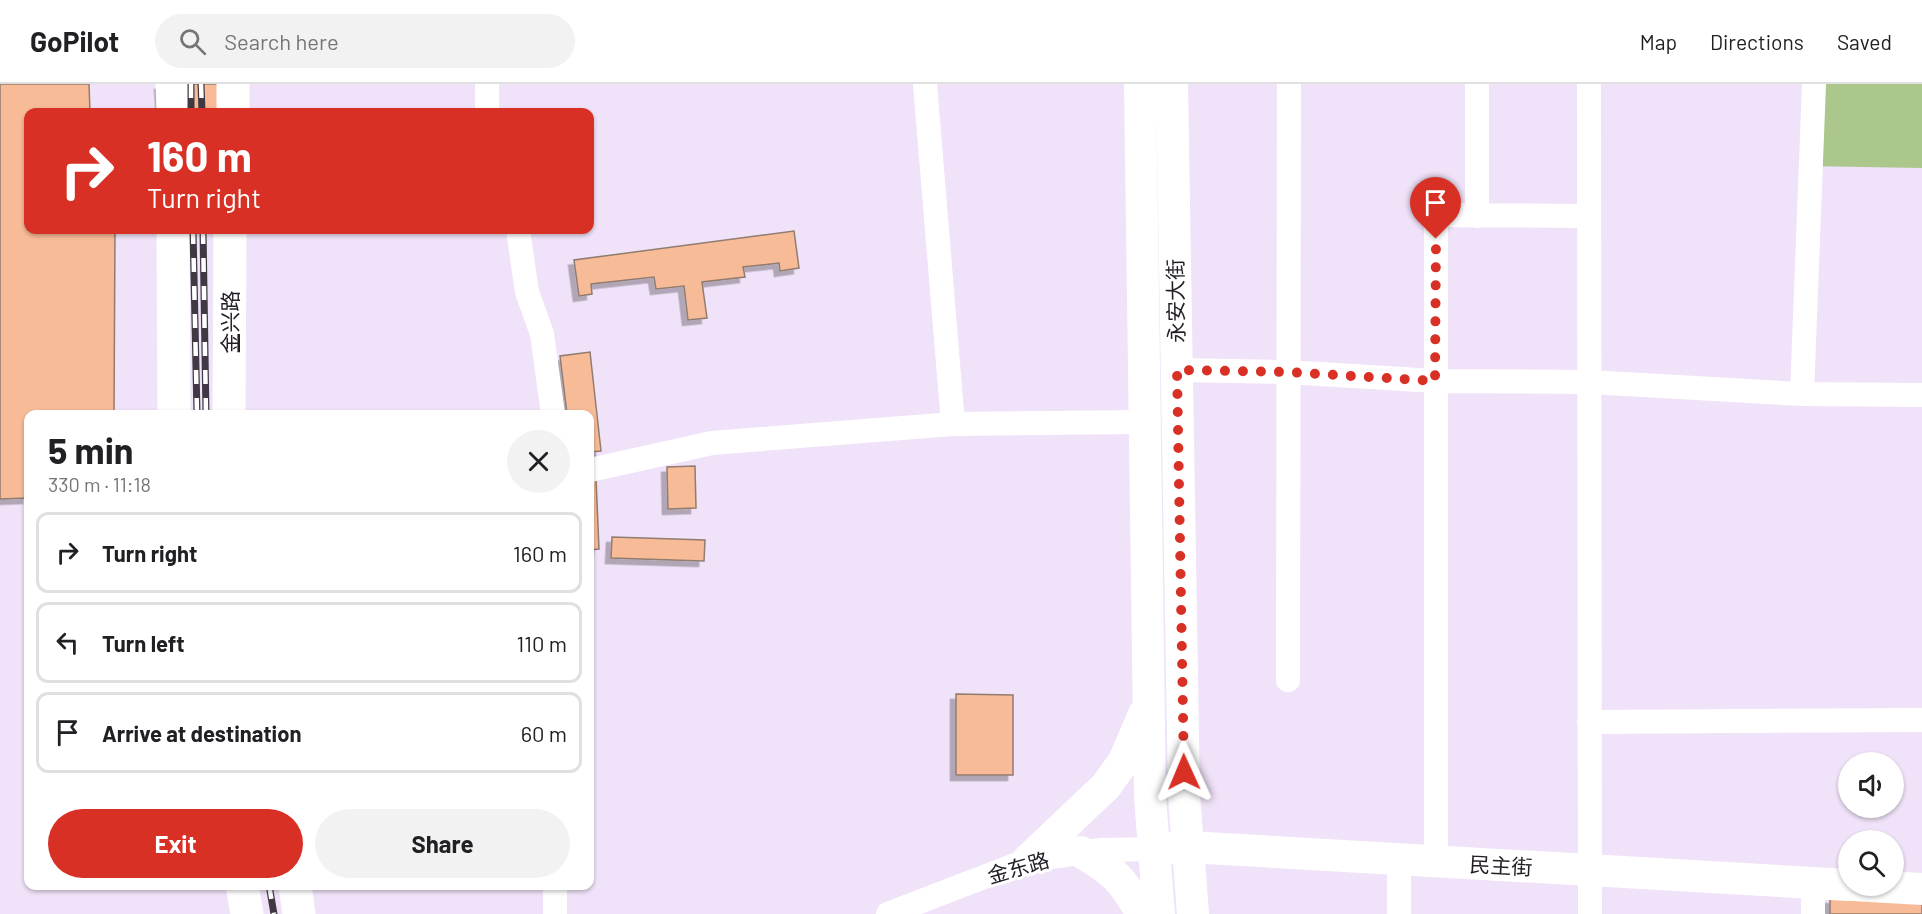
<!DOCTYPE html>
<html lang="en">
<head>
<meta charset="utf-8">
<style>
  body { margin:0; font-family:Barlow,"Noto Sans SC",sans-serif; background:#f2f2f2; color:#202124; height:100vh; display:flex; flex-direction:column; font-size:22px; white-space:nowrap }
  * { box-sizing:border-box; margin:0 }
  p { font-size:20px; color:#757577 }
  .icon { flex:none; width:33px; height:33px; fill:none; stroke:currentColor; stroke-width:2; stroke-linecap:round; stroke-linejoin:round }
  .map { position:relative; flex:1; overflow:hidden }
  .sheet { position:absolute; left:24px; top:326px; width:570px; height:480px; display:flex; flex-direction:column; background:#fff; border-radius:12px; box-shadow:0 2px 4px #0004 }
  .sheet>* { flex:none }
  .top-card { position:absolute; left:24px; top:24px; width:570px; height:126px; border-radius:12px; box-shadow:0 2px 4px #0004; background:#d93025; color:#fff; overflow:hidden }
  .fabs { position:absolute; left:1838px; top:668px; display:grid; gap:12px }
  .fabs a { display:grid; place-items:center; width:66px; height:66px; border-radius:50%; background:#fff; box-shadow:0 2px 4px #0004; font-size:30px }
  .pin { position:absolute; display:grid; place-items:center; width:51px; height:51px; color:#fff; margin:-62px -26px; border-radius:50% 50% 50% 0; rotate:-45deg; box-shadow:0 0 6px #0007 }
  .pin .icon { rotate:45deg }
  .me { position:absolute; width:66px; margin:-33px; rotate:359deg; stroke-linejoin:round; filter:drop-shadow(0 0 4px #0008) }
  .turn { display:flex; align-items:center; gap:21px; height:126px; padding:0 24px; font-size:27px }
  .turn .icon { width:78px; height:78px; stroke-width:2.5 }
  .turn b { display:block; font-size:42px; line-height:51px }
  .round { display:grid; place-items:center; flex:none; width:63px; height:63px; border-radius:32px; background:#f2f2f2 }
  .summary { display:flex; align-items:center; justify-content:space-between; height:102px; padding:0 24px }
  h1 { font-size:36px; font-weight:700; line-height:45px }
  .action { display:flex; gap:12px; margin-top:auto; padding:12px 24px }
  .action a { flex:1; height:69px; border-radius:36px; background:#d93025; color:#fff; font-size:24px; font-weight:700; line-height:69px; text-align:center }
  .action a+a { background:#f2f2f2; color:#202124 }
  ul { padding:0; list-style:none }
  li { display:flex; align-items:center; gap:18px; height:81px; margin:0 12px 9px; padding:0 12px; border:3px solid #e0e0e0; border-radius:12px }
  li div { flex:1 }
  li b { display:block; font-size:22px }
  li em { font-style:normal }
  header { display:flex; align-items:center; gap:36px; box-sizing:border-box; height:84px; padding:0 30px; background:#fff; border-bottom:2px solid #e0e0e0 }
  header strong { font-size:28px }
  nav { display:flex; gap:33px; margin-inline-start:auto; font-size:21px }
  .search { width:420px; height:54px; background:#f2f2f2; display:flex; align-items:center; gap:15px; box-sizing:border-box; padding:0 21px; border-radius:33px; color:#757577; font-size:22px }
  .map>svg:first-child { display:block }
</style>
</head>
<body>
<header>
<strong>GoPilot</strong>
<div class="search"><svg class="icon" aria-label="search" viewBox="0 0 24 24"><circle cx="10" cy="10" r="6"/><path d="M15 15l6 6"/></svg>Search here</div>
<nav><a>Map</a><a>Directions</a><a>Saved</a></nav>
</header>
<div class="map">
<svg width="1922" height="830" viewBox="0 0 1922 830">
  <defs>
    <filter id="shadow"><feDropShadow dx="-5.5" dy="5.5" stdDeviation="0" flood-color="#0004"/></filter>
  </defs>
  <rect width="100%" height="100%" fill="#f0e2f8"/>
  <path fill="#abc78b" d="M1803,0H1922V84L1804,82Z"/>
  <path fill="#f8bb97" stroke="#917c6f" stroke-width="1.5" filter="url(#shadow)" d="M0,0H89L90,28H28V146H115L114,330H28V414L0,415Z
    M160,0H233L232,28H162Z
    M794,147L799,184L780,187L779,179L743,183L745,193L702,198L707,234L688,236L684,202L656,205L654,193L591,200L592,210L579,212L574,176Z
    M590,268L601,367L590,368V330H567L560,272Z
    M695,382L696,424L668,425L667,383Z
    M596,395L599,465L590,466V396Z
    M612,453L705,456L704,477L611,474Z
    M956,610L1013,611V691H956Z
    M1830,814L1922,820V830H1830Z"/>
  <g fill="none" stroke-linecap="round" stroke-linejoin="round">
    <path stroke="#fff" stroke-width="24" d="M925,0L953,340L1145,338
      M1589,0L1590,830
      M487,28V0
      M1477,132V0
      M518,146L527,208L542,250L553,330
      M1177,286L1287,288L1435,297L1589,298L1802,310L1922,311
      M1802,310L1814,0
      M590,386L712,359L953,340
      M1288,596L1289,0
      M1589,638L1922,636
      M1399,775V830
      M1436,777V131L1589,132
      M1813,799V830
      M555,830V801
      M888,830L1028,776L1102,766L1154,765"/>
    <path stroke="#fff" stroke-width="32" d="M1140,0L1150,713L1159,830
      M1172,0L1184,711L1193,830
      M1167,764L1188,763L1848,801
      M1081,768C1115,788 1123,796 1142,830
      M1028,776L1106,702L1124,677L1144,630
      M1853,801L1922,805"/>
    <path stroke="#fff" stroke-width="33" d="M172,0L173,28
      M233,0V28
      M173,146L174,330
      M229,330L230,146
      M242,801L247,830
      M295,801L299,830"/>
    <g stroke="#403943" stroke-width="7">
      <path id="rail" d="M191,0V28
        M201,0L202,28
        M193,146L197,330
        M203,146L206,330
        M269,801L274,830"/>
    </g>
    <use href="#rail" stroke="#fff" stroke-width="4.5" stroke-dasharray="14" stroke-linecap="butt"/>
  </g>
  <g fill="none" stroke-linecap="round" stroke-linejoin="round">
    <path stroke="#d93025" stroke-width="10" stroke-dasharray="0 18" d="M1184,688L1177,286L1287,288L1435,297L1436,155"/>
  </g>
  <g text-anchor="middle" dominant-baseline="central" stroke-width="6" stroke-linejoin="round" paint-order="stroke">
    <g font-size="21" fill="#231e26" stroke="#fff">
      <text transform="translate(1175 217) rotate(-91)">永安大街</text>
      <text transform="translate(229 238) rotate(-90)">金兴路</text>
      <text transform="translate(1501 781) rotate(3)">民主街</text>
      <text transform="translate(1018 783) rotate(-16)">金东路</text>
    </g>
  </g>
</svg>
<div class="fabs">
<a><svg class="icon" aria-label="sound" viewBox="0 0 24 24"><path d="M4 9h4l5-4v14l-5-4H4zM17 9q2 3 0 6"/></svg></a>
<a><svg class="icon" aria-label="search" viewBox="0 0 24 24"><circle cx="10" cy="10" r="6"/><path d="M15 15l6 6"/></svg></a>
</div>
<div class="pin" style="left:1436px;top:155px;background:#d93025"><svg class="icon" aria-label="arrive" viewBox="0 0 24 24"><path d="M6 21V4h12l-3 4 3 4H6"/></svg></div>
<svg class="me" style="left:1184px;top:688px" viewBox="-20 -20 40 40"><path d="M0-17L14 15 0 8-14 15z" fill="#d93025" stroke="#fff" stroke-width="4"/></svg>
<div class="top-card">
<div class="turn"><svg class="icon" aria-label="right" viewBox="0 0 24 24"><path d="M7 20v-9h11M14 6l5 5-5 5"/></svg><div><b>160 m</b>Turn right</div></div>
</div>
<section class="sheet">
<div class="summary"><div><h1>5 min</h1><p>330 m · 11:18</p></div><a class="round"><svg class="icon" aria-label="close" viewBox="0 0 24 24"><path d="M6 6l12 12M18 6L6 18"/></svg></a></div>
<ul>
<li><svg class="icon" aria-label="right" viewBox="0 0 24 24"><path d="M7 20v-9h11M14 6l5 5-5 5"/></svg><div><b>Turn right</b></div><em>160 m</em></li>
<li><svg class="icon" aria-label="left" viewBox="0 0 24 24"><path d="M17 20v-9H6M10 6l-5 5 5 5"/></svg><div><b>Turn left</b></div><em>110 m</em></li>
<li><svg class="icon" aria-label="arrive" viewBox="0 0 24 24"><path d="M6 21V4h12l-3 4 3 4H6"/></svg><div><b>Arrive at destination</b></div><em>60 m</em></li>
</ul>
<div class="action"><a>Exit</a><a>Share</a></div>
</section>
</div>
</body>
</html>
